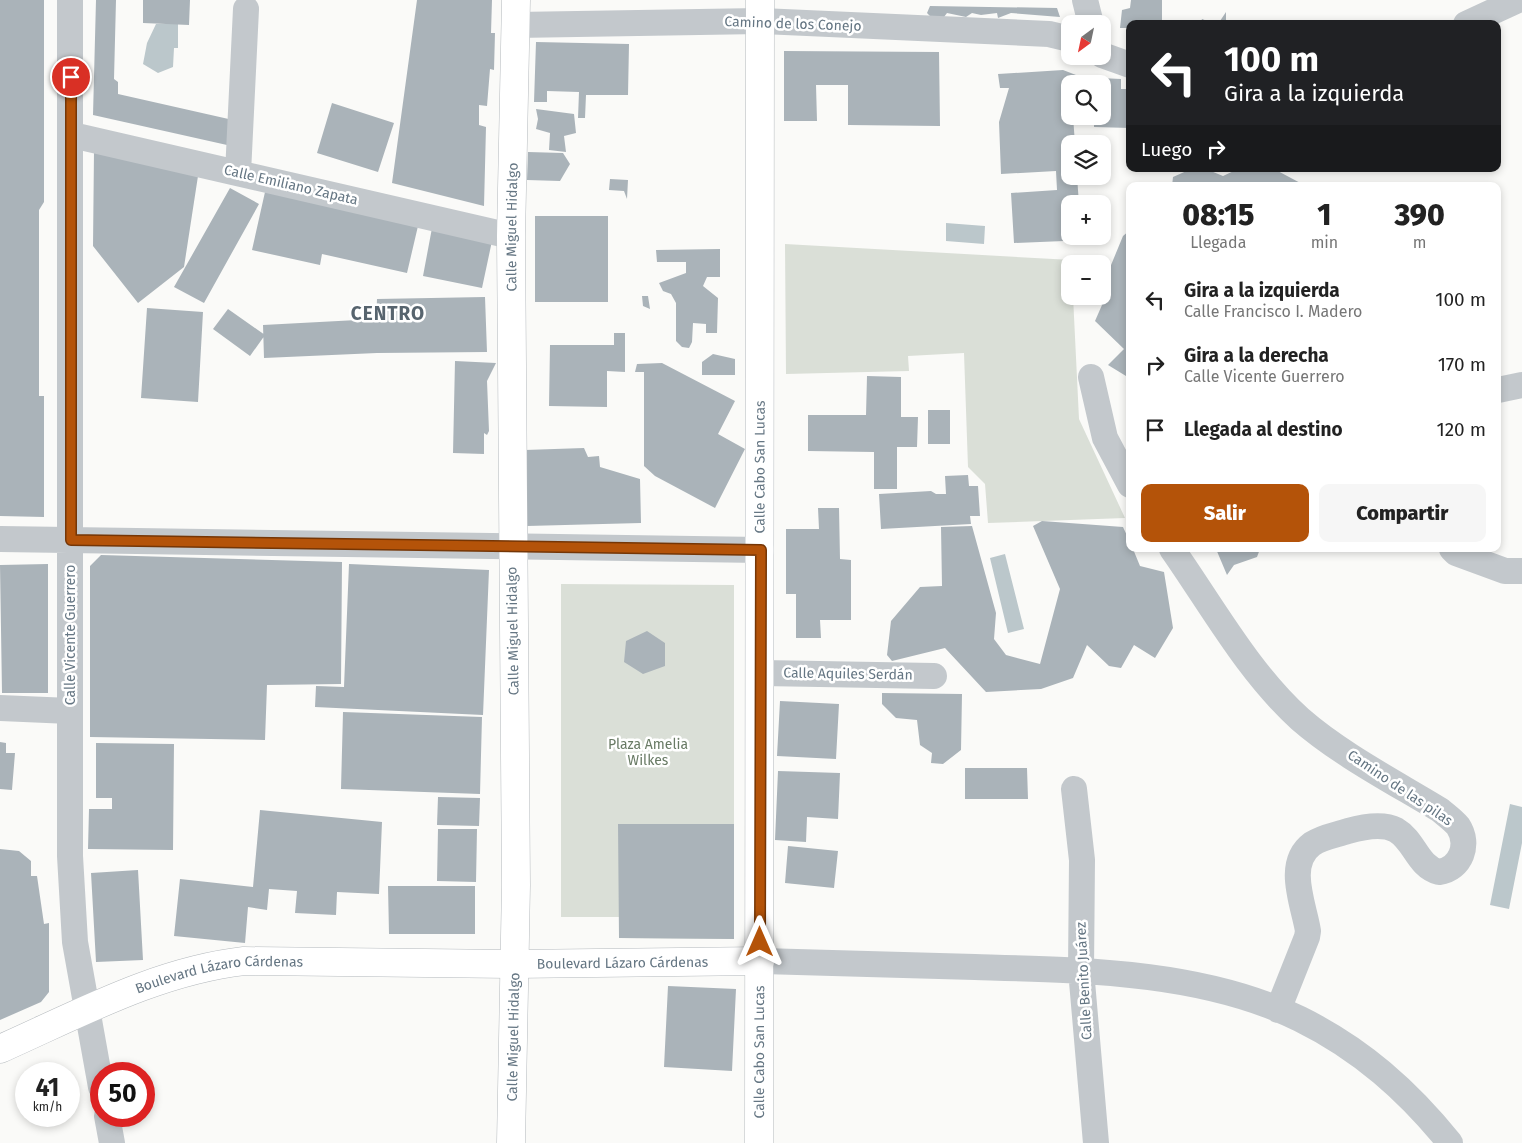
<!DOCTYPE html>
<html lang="es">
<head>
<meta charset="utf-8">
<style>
  body { margin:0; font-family:"Fira Sans",sans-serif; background:#f6f6f6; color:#222; height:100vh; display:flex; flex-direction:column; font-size:19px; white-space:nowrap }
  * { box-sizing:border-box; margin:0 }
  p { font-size:16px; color:#767676 }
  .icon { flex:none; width:28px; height:28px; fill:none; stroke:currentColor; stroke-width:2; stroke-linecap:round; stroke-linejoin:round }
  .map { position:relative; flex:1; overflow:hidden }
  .panel { position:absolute; left:1126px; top:182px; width:375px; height:370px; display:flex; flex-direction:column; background:#fff; border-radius:10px; box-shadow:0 2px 8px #0003 }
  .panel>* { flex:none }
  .guide { position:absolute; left:1126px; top:20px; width:375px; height:152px; border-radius:10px; box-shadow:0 2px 8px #0003; background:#202124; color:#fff; overflow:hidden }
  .needle { width:32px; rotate:213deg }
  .fabs { position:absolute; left:1061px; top:15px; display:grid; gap:10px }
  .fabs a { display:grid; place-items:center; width:50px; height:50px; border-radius:10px; background:#fff; box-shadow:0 2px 8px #0003; font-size:25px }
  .speed { position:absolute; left:15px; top:1062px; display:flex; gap:10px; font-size:25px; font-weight:700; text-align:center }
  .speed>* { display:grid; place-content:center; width:65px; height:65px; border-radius:50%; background:#fff; box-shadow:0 2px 8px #0003; line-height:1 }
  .speed small { font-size:12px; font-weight:400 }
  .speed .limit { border:8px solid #d22; background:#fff; color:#111 }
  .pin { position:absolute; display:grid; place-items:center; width:42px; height:42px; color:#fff; margin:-21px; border:2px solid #fff; border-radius:50%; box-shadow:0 1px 5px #0007 }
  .me { position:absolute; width:55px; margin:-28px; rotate:0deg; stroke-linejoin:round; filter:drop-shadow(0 0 4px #0008) }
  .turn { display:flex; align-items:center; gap:18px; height:105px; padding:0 15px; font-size:22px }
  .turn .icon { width:65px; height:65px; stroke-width:2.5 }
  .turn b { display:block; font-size:35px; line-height:42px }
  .then { display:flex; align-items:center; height:48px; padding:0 15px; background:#0003; gap:10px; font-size:19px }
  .eta { display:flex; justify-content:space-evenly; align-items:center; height:85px; text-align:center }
  .eta b { font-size:30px; font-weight:800; line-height:35px }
  .primary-button { display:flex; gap:10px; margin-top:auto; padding:10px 15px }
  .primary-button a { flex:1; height:58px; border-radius:10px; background:#b45309; color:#fff; font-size:20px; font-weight:800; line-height:58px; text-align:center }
  .primary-button a+a { background:#f6f6f6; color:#222 }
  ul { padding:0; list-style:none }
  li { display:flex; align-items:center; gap:15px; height:65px; padding:0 15px }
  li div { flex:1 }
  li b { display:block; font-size:19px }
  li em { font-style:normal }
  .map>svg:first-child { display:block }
</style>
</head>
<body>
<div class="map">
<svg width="1522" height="1143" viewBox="0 0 1522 1143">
  <rect width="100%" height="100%" fill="#fafaf8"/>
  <path fill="#dadfd7" d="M785,244L1072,260L1070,296H1073L1079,419L1125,518L988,523L985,484L968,467L964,353L908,356L909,371L786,374Z
    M561,584L734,585V939L619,938V917H561Z"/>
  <path fill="#bbc7cb" d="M156,24H178V48H174L173,67L158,73L143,64L147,43Z
    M946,223L985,226L984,244L946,241Z
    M1005,554L1024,629L1008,633L990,558Z
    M1510,804L1522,807V843L1509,909L1490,905Z"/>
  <path fill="#aab3b9" d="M0,0H44V202L39,210V396H44V517L0,516Z
    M96,0H116L114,79L118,82V94L233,120L227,145L93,115Z
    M143,0H190L189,25L143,23Z
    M417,0H492L491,33H495L494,70L490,69L487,106L479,105V125L486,127L484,206L392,183Z
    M1131,0H1162V24H1130V28H1120L1122,10L1130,8Z
    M930,6L1057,8L1060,17L1011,13L998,18L997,13L981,15L972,13L966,17L947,13L944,17L932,18L927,13Z
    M1226,12V24H1218Z
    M1202,19L1215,24H1200Z
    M536,42L629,44L628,95H586L585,118H578L579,92L547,91V102H534Z
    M784,51L939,52L940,126L848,125V85H816L817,121H784Z
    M1498,52L1501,69H1498Z
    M1063,70L1076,75L1072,84H1070V116H1073L1075,144H1070V176H1077L1079,204L1062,205L1064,241L1014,243L1011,193L1057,190L1056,171L1001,174L999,122L1009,88H1000L998,74Z
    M1079,77L1121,79V89H1130V128L1094,127V116H1102V84H1078Z
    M332,103L394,123L378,172L317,153Z
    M536,109L574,114L576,133L564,136L566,152L549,150L550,133L536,129L538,119Z
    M94,151L198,176L184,267L138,303L93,246Z
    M528,152L563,153L570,164L560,181L527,180Z
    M1191,169H1206L1223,176L1238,169H1274L1306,186H1172L1173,177Z
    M610,179L628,180L627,199L624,191L609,190Z
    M230,188L259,204L204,303L174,287Z
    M265,192L418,226L407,273L322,254L320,265L252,250Z
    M535,216H608V302H535Z
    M432,228L492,241L482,288L423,276Z
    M1130,230V369L1126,376L1108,365L1124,349L1095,321L1102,305L1096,302L1099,296H1102V287L1123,236Z
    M720,249V277H707L703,286L718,298L717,333H706V324L693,323L692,342L689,348L682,347L676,341V303L671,294L663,291L659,283L686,273V262H657L656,250Z
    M642,296H648L650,309L643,306Z
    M485,297L487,352L377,353L264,358L263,325L376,319L377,299Z
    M147,308L203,312L198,402L141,398Z
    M228,309L265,335L250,356L213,329Z
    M614,333H625V372L607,371V407L549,406L550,345H614Z
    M713,354L735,359V375H702V362Z
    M455,361L496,363L487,381L489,431L487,435L484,433V454L453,453Z
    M662,363L735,401L718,434L745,449L715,508L655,476L644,466V372H635L637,364Z
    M867,376L901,377V417H918L917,447H897V489H874V452L808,451V415H866Z
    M928,410H950V444H928Z
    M584,448L588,457L599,456L600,467L640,479L641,523L527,526L525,450Z
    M968,475L969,486H978L980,516H970L971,524L881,529L879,494L931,491L936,494H946L945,476Z
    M818,508H839L840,559L851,560V620H820L821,638H796V594H786V529H819Z
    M1042,521L1123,527L1130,542V549H1133L1140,566L1164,572L1173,628L1155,658L1134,645L1121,668L1109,666L1087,645L1073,678L1041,689L986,692L945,648L892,661L887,655L891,621L920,587L942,586L941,527L972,526L996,613L994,639L1006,655L1040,664L1060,589L1033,526Z
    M1216,549H1260L1257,557L1234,565L1227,575Z
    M101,555L342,562L341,684L267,685L265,740L90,737V566Z
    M48,564V693H2L0,565Z
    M349,564L489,570L483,715L315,707L316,686L344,687Z
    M647,631L665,643V666L643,674L624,662L626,641Z
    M882,693L962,694L961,750L943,764L931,763L932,753L920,745L917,720L896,718L882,704Z
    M780,701L839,704L836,759L777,756Z
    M343,712L482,717L480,794L341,789Z
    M0,742L6,743V753H15L12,790L0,789Z
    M96,743L174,744L173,850L88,849L89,809H112V798H96Z
    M965,768H1027L1028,799H965Z
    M778,771L840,773L838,819L807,817L806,842L775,840Z
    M438,797L480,798L479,826L437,825Z
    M260,810L382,822L379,894L337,892L336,915L295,913L297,891L269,889L267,910L248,907L245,943L174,936L180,879L253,887Z
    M618,824H734V939L619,938Z
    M438,829H477L476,882L437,881Z
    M788,846L838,851L834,888L785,883Z
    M0,849L19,851L31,861V876H37L44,924L49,923V992L41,1002L0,1020Z
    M138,870L143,960L96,962L91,873Z
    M388,886H475V934H389Z
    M668,986L736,989L732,1071L664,1067Z"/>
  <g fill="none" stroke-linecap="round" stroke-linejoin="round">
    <g stroke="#b5babe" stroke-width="29">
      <g id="major">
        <path id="s1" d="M0,1049C79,1014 157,971 244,961L514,964L760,961"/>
        <path id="s2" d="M511,1143L516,885L511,236L516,0"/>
        <path id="s3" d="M759,1143L760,0"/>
      </g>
    </g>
    <path stroke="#c3c8cc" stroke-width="26" d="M70,0V856L75,942L101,1087
      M1085,0L1091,24
      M1466,24L1518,0
      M516,25L760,21L1049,34L1070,39
      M1102,55L1130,65
      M72,135L511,236
      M238,173L246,9
      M1091,377L1105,438L1130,485
      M1498,390L1522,385
      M0,539L761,550
      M1172,549C1212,606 1248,672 1300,719C1340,754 1394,782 1440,810C1446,815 1453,820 1458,826C1470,844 1461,869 1439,872C1417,866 1415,841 1396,830C1383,823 1362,827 1348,831C1336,835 1322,837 1312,844C1285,864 1304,905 1308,931L1307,937L1278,1010
      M1452,549L1456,553L1505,571H1522
      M761,673L934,676
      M0,708L70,711
      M1074,789L1082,860L1081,970L1096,1143
      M760,961C832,963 903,965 975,967C1081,970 1203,971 1300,1019C1361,1049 1408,1091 1450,1143
      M107,1116L112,1143"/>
    <use href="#major" stroke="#fff" stroke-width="28"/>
  </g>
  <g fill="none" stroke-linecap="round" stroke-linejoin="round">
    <g stroke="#753606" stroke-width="12">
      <path id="route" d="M71,77V540L761,550L760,942"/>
    </g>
    <use href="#route" stroke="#b45309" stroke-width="9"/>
  </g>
  <g text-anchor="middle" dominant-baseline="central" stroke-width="5" stroke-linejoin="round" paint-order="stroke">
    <g font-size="14" fill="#657683" stroke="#fff">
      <text transform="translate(793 24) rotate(2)">Camino de los Conejo</text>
      <text transform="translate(291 185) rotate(13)">Calle Emiliano Zapata</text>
      <text stroke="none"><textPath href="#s2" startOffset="916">Calle Miguel Hidalgo</textPath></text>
      <text stroke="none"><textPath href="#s3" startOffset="676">Calle Cabo San Lucas</textPath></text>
      <text transform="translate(513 631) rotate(-91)">Calle Miguel Hidalgo</text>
      <text transform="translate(70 635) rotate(-90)">Calle Vicente Guerrero</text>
      <text transform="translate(848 674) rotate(1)">Calle Aquiles Serdán</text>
      <text transform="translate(1400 788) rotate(34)">Camino de las pilas</text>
      <text stroke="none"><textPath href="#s1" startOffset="639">Boulevard Lázaro Cárdenas</textPath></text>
      <text stroke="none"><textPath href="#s1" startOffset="234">Boulevard Lázaro Cárdenas</textPath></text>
      <text transform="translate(1084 981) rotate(-93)">Calle Benito Juárez</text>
      <text stroke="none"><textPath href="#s2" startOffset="106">Calle Miguel Hidalgo</textPath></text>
      <text stroke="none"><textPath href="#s3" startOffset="91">Calle Cabo San Lucas</textPath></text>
    </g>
    <g font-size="14" fill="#687a64" stroke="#fff">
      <text x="648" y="744">Plaza Amelia<tspan x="648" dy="16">Wilkes</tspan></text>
    </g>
    <g font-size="19" font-weight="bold" letter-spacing="1" fill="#57646e" stroke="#fff">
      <text x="388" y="313">CENTRO</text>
    </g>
  </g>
</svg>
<div class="fabs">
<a><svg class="needle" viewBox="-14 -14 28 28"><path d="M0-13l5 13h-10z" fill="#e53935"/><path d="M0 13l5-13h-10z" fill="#767676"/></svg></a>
<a><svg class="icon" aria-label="search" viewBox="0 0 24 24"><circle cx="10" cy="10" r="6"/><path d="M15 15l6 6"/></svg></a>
<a><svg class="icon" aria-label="layers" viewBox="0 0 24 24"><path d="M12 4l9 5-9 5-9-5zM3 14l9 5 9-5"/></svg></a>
<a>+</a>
<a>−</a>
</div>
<div class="speed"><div>41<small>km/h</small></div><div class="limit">50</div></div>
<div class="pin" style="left:71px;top:77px;background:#d93025"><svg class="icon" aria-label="arrive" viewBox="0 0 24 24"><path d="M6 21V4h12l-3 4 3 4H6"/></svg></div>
<svg class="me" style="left:760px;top:942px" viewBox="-20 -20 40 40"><path d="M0-17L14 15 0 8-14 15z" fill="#b45309" stroke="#fff" stroke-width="4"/></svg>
<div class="guide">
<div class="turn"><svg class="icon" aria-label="left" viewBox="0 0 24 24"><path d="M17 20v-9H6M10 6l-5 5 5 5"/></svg><div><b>100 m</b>Gira a la izquierda</div></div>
<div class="then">Luego<svg class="icon" aria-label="right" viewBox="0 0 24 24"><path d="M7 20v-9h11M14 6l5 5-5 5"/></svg></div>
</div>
<section class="panel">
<div class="eta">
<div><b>08:15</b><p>Llegada</p></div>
<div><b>1</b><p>min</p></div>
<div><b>390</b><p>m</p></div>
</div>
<ul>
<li><svg class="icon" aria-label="left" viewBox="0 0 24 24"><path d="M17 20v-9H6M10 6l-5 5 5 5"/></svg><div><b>Gira a la izquierda</b><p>Calle Francisco I. Madero</p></div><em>100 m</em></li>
<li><svg class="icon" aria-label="right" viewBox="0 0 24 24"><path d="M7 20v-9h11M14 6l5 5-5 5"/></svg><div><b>Gira a la derecha</b><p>Calle Vicente Guerrero</p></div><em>170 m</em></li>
<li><svg class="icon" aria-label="arrive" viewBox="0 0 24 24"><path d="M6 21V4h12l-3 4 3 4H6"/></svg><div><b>Llegada al destino</b></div><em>120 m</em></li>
</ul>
<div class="primary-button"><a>Salir</a><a>Compartir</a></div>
</section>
</div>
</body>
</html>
